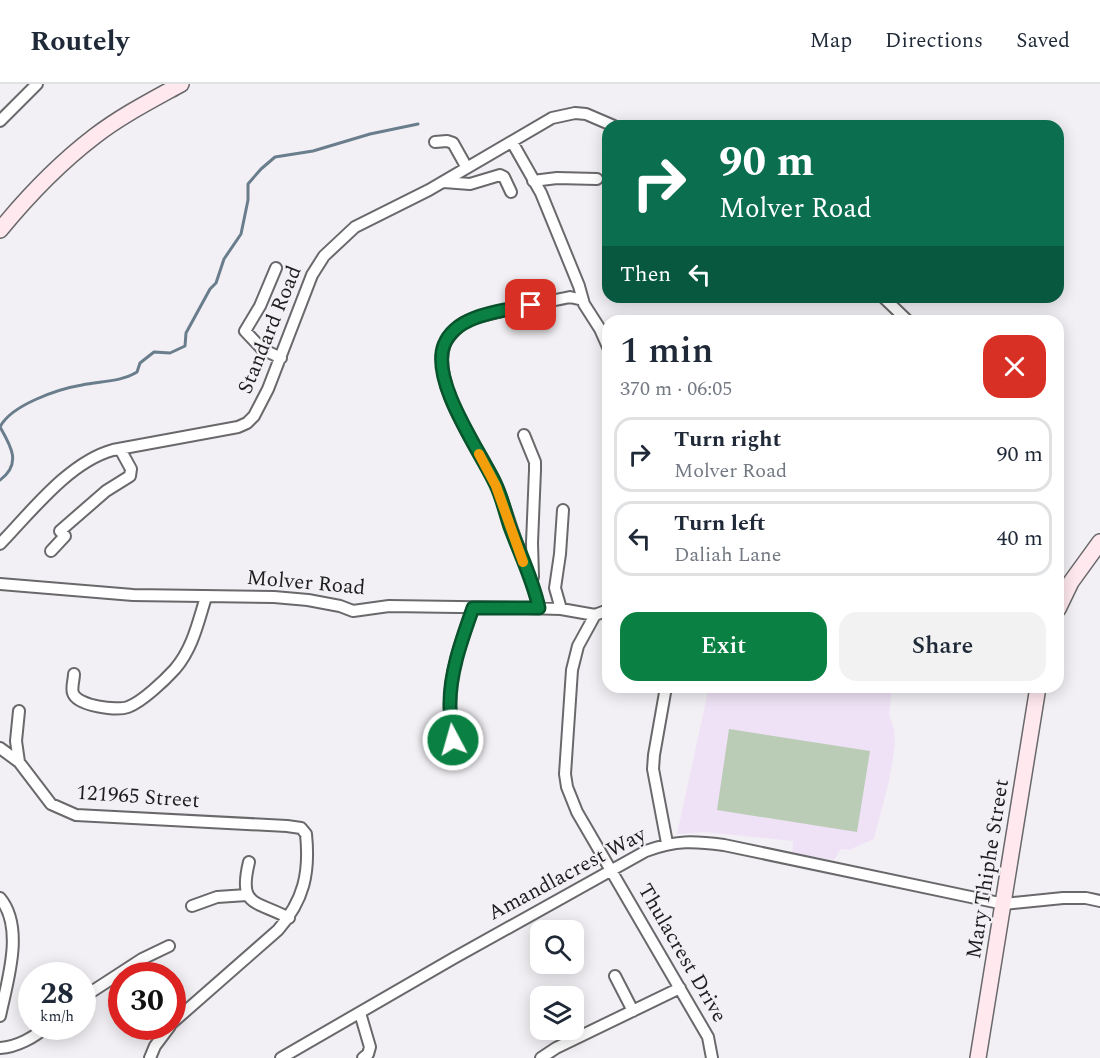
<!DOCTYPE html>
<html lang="en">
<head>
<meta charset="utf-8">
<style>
  body { margin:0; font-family:Spectral,serif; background:#f2f2f3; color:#1f2937; height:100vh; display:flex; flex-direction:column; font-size:22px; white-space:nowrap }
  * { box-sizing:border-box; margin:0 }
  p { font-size:20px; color:#747a83 }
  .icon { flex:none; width:33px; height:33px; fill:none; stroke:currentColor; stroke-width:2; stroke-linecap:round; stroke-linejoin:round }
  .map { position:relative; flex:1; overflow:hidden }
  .side { position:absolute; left:602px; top:231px; width:462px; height:378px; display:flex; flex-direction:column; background:#fff; border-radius:18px; box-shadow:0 3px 15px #0003 }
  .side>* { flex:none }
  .guide { position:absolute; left:602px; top:36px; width:462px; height:183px; border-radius:18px; box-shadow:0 3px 15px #0003; background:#0b6e4f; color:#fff; overflow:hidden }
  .tools { position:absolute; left:530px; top:836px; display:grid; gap:12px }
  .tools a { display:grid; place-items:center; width:54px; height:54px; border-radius:12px; background:#fff; box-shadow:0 3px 15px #0003; font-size:30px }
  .speed { position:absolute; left:18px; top:878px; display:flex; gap:12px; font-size:30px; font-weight:700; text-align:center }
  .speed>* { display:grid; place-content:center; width:78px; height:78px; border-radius:50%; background:#fff; box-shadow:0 3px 15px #0003; line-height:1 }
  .speed small { font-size:15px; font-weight:400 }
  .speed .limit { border:9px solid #d22; background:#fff; color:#111 }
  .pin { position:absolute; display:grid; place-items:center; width:51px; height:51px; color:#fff; margin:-26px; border-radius:12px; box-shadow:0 3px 9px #0006 }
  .me { position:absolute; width:66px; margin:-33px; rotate:354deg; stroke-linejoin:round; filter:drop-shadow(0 0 4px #0008) }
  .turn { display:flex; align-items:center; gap:21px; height:126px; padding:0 18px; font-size:27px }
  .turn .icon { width:78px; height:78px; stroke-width:2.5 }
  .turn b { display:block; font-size:42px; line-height:51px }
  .then { display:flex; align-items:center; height:57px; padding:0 18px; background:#0003; gap:12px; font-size:22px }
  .round { display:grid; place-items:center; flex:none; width:63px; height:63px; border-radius:18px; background:#f2f2f3 }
  .overview { display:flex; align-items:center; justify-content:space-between; height:102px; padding:0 18px }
  h1 { font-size:36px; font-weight:600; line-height:45px }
  .cta { display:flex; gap:12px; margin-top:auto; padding:12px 18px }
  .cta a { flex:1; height:69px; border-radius:18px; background:#0b8043; color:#fff; font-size:24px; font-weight:600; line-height:69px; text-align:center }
  .cta a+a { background:#f2f2f3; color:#1f2937 }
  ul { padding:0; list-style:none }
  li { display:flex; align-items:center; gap:18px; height:75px; margin:0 12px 9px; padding:0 6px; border:3px solid #e0e1e3; border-radius:18px }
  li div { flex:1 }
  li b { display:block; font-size:22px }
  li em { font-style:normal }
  header { display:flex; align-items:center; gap:36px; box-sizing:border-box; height:84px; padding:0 30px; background:#fff; border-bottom:2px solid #e0e1e3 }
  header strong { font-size:28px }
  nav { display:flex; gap:33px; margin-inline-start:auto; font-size:21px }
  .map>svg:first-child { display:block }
</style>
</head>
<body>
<header>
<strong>Routely</strong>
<nav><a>Map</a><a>Directions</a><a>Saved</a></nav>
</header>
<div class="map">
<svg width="1100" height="974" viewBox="0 0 1100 974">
  <rect width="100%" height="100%" fill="#f2f0f4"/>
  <path fill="#efe2f6" d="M709,603H892L889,630L894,645L895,661L889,697L874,755L849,766L841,765L834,776L792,770L793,757L704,748L677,750Z"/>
  <path fill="#bacbb6" d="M729,645L870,667L857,748L717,726Z"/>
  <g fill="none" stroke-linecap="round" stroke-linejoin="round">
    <path stroke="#697d8d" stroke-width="3" d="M0,396C22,380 11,362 0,343C11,321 58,305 82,301C101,297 121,298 137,288L140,279L154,268L170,269L185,262L186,249L210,205L216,199L224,175L241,150L248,116V100L261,85L275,73L313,67L370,50L418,40"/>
    <g stroke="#69686b" stroke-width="14">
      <path id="street" d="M0,37L37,0
        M435,58L447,57L453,59L467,84
        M512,58L541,109L579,202L584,220L600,245L608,263
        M533,97L557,94L597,95
        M444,98L470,100L500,91L504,93L511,108
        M276,184L260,222L245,247L262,265L281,274
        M883,213L908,237
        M524,351L535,378V386L532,459L533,493
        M0,460C31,428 69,378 113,366L238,343L247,339L254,332L268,305L312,191L324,172L355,143L429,106L552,34L575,29L586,30L614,42
        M51,467L65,452L60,447L106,407L130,392L131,385L120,365
        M0,500L133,511L274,513L308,516L340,522L353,527L389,522L525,524L561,525L595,531L608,526
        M539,524C533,499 523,476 514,451C508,435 503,416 496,400C479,365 432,303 444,262C446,256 455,246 460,241C472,230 549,218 570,213L583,216
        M561,525L555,504L560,470L563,426
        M595,531L578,562L572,586L565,690L567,703L577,728L708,953L712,974
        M74,590C74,596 71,604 73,609C77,622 117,627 128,623C142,618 165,596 175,585C193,564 198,538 206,513
        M666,603L654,671L653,685L667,759
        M453,656C452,645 450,633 450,622C449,589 462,555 473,524
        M0,664L19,678L51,720L76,731L287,742L301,744L306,750C310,789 304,816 278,846L172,939
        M19,678L16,657L19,627
        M249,778C238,823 255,816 289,834
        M0,814C25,844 7,898 0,932
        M192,822L217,813L247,811
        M615,892L633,927
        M82,914L142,875L169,862
        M360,929L370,963L368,970L363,974
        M0,964C17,963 35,953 47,942
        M150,974L155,962L170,942
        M281,974L454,874L646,767C676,756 694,757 724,761L1004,820L1063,814H1086L1100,817
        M541,974L556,964L680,904"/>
    </g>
    <g stroke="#69686b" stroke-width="18">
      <path id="secondary" d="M0,146C27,113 61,78 95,52C121,32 152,16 181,0
        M1058,525L1071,498L1100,458
        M978,974L1038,603"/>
    </g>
    <use href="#street" stroke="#fff" stroke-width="10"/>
    <use href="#secondary" stroke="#ffe9ee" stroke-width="15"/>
  </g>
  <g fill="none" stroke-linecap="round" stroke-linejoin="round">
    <g stroke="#07532c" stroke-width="15">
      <path id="route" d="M453,656C452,645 451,634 450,624C449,590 462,555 473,524H539C533,496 520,470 510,443C505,428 502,413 495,399C480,367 430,297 444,261C456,230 503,227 531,221"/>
    </g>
    <use href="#route" stroke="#0b8043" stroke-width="10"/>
    <path stroke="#f59e0b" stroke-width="10" d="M479,370L496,402L523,478"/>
  </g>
  <g text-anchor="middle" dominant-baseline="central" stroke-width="4.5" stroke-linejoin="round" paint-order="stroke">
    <g font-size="21" fill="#1e1e1f" stroke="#f2f0f4">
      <text transform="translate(270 246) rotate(-68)">Standard Road</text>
      <text transform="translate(306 499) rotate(5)">Molver Road</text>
      <text transform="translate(138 713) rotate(4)">121965 Street</text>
      <text transform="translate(988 785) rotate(-81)">Mary Thiphe Street</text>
      <text transform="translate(567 790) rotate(-28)">Amandlacrest Way</text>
      <text transform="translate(682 869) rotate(60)">Thulacrest Drive</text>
    </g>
  </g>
</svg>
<div class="tools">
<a><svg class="icon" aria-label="search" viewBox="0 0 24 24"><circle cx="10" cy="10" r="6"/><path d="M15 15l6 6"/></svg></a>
<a><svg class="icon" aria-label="layers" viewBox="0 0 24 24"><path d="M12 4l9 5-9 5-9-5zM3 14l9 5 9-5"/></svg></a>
</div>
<div class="speed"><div>28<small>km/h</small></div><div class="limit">30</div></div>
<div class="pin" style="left:531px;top:221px;background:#d93025"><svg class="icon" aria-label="arrive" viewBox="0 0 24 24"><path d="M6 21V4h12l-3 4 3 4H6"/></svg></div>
<svg class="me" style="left:453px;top:656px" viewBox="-20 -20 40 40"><circle r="17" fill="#0b8043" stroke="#fff" stroke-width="3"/><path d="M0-11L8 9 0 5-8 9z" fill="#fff"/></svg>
<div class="guide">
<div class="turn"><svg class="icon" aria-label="right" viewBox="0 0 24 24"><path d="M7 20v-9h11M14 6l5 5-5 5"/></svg><div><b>90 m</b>Molver Road</div></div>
<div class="then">Then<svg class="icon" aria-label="left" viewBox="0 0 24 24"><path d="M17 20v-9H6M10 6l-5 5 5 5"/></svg></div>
</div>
<section class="side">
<div class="overview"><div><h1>1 min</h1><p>370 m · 06:05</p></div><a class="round" style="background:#d93025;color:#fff"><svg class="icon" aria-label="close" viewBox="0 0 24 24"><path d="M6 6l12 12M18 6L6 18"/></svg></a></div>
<ul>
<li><svg class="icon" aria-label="right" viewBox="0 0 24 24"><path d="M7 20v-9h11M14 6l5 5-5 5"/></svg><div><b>Turn right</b><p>Molver Road</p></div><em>90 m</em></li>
<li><svg class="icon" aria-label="left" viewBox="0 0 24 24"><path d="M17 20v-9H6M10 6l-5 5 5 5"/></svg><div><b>Turn left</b><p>Daliah Lane</p></div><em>40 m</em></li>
</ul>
<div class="cta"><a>Exit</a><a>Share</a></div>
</section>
</div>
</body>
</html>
